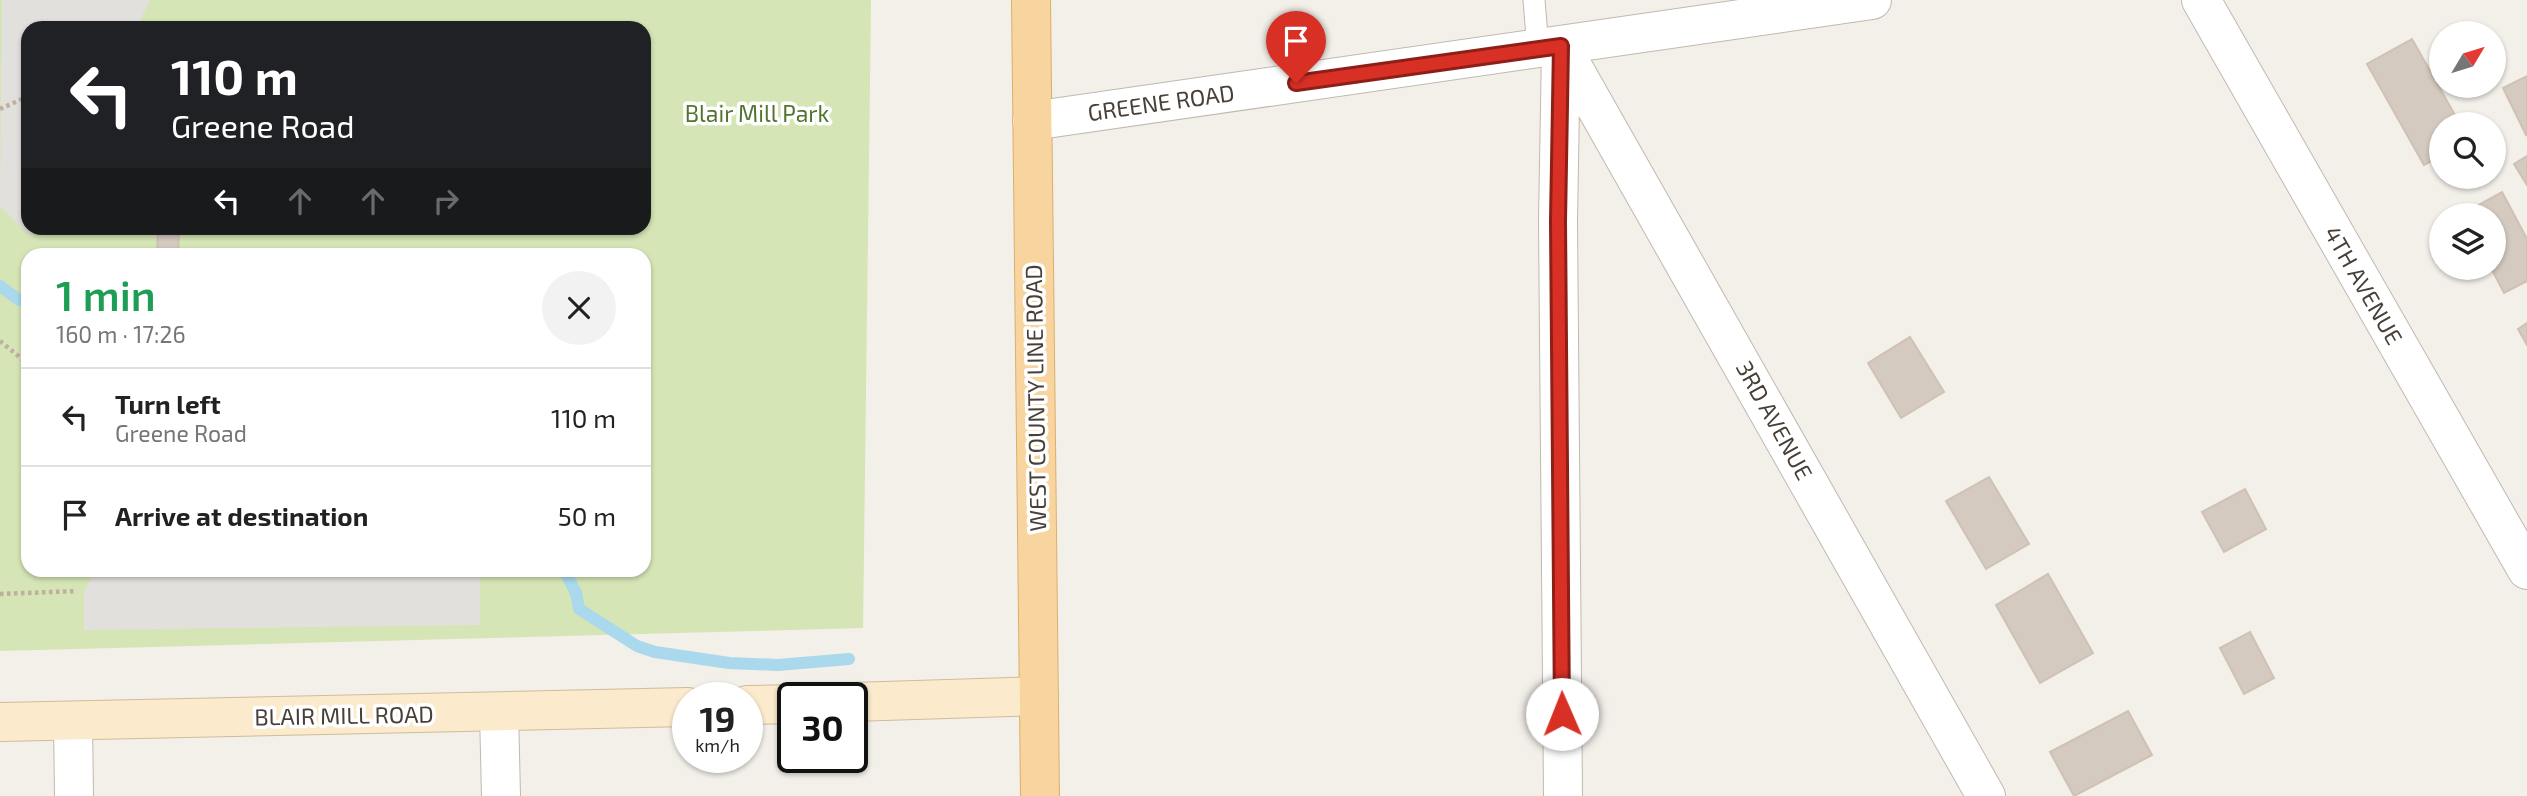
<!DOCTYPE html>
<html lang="en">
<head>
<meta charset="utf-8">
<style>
  body { margin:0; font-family:"Exo 2",sans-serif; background:#f2f2f2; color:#222; height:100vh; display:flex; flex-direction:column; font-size:26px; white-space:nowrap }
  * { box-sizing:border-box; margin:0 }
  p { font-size:23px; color:#767676 }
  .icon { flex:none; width:38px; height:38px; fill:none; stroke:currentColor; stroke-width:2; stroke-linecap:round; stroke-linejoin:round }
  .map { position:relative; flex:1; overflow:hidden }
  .drawer { position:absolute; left:21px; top:248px; width:630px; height:329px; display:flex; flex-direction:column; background:#fff; border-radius:21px; box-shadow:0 2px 5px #0004 }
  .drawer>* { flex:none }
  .top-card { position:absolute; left:21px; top:21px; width:630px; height:214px; border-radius:21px; box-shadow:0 2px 5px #0004; background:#202124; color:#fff; overflow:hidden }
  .needle { width:46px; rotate:52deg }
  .tools { position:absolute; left:2429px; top:21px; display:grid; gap:14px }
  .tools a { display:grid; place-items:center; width:77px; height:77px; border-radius:50%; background:#fff; box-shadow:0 2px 5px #0004; font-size:35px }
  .speed { position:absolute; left:672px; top:682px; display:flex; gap:14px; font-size:35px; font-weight:700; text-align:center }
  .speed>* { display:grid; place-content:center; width:91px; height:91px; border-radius:50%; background:#fff; box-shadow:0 2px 5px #0004; line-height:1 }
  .speed small { font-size:18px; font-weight:400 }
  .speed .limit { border:4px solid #111; border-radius:10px; background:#fff; color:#111 }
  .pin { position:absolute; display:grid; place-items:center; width:60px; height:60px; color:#fff; margin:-72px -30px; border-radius:50% 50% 50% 0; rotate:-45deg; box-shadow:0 0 7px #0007 }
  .pin .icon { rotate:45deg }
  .me { position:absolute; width:77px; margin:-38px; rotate:359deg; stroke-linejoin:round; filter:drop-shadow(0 0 5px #0008) }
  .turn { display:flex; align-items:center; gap:24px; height:147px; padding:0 35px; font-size:32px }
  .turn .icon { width:91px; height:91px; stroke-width:2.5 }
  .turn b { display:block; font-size:49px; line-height:60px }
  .lanes { display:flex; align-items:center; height:66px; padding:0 35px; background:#0003; justify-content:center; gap:35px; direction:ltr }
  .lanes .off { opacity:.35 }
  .round { display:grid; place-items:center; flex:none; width:74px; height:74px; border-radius:37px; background:#f2f2f2 }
  .headline { display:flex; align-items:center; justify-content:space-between; height:119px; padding:0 35px }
  h1 { font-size:42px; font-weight:600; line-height:52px; color:#1e9e55 }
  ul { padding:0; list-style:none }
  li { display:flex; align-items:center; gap:21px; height:98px; padding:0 35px; border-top:2px solid #e0e0e0 }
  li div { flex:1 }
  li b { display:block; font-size:26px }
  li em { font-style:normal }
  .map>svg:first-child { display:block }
</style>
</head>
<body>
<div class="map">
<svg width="2527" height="796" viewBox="0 0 2527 796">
  <rect width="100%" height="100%" fill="#f3efe9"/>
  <path fill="#d5e5b5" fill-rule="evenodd" d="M0,0H871L863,628L0,651ZM28,28H644V228H28ZM28,256H644V570H28Z"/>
  <path fill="#e2e0dd" d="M2,0H150L136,28H28V228H87L86,233L28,234L0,206Z
    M94,571H480V625L84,630V592Z"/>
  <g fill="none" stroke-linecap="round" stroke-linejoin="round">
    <path stroke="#aad8ec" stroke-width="12" d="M0,286L19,300H28
      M564,570L576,593L579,609L637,646L655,652L729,663L778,665L849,659"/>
  </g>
  <path fill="#d4cabf" stroke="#cfc1b3" stroke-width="2" d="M2412,39L2460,124H2441V155L2424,165L2367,64Z
    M2527,76V134L2526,135L2503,88Z
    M2527,156V185L2514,164Z
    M2502,192L2527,239V281L2504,293L2491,268H2494V215L2462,214Z
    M158,228H179L178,255L157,254Z
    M2527,323V345L2518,329Z
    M1910,337L1944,392L1901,418L1868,363Z
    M1989,477L2029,544L1986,569L1946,501Z
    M2245,489L2266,529L2224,552L2202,512Z
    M2048,574L2093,653L2040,683L1996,605Z
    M2250,632L2274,678L2244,694L2220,648Z
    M2128,711L2152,755L2074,796L2050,752Z"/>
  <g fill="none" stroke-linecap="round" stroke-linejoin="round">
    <g stroke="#c1b9af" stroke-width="23">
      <path id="lane" d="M1534,0L1538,49"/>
    </g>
    <g stroke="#c1b9af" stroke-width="40">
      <path id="street" d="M2201,0L2527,570
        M1561,46L1986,796
        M1561,49L1558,221L1563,796
        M1032,121L1872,0
        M499,712L501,796
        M73,721L74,796"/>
    </g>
    <g stroke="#d0bc9b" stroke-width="40">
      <path id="secondary" d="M852,702L1039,696
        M747,705L793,704
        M0,722L688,707"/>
    </g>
    <g stroke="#dcaf6e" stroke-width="40">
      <path id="primary" d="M1031,0L1040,796"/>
    </g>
    <path stroke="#bfb09e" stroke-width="4.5" stroke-dasharray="3.5 3.5" stroke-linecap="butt" d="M0,109L22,99
      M0,341L28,364
      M0,594L77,591"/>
    <use href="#lane" stroke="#fff" stroke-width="21"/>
    <use href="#street" stroke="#fff" stroke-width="38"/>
    <use href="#secondary" stroke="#fbeacc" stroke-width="38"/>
    <use href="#primary" stroke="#f8d49e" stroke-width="38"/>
  </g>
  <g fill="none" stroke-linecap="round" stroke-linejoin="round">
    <g stroke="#8d1f18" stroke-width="18">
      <path id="route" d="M1296,83L1561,46L1558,221L1562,714"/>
    </g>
    <use href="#route" stroke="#d93025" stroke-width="12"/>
  </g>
  <g text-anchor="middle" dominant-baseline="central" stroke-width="7" stroke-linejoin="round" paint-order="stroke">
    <g font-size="23" fill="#473f38" stroke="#fff">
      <text transform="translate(1161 102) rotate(-8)">GREENE ROAD</text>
      <text transform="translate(2364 285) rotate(60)">4TH AVENUE</text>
      <text transform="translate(1035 398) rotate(-91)">WEST COUNTY LINE ROAD</text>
      <text transform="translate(1775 420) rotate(61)">3RD AVENUE</text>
      <text transform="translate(344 715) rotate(-1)">BLAIR MILL ROAD</text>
    </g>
    <g font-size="23" fill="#51752f" stroke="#fff">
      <text x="757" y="113">Blair Mill Park</text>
    </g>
  </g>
</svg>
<div class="tools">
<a><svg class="needle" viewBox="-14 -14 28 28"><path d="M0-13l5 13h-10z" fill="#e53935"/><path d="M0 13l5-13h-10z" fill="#767676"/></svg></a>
<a><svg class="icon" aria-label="search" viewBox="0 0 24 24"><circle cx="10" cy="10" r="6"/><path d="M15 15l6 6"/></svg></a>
<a><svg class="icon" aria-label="layers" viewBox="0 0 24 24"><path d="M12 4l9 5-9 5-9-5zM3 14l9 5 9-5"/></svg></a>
</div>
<div class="speed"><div>19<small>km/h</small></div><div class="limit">30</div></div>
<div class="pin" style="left:1296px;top:83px;background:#d93025"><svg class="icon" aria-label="arrive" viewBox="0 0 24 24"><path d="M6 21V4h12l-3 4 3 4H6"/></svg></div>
<svg class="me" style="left:1562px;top:714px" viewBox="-20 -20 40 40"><circle r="19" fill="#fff"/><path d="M0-13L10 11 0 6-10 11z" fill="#d93025"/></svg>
<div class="top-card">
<div class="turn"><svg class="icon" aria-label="left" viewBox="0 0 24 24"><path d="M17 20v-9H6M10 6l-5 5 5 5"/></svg><div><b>110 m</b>Greene Road</div></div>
<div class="lanes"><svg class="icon" aria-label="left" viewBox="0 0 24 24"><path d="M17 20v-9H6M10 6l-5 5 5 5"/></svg><svg class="icon off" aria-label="ahead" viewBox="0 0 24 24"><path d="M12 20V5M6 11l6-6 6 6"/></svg><svg class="icon off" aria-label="ahead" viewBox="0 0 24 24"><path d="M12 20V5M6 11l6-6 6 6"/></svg><svg class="icon off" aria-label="right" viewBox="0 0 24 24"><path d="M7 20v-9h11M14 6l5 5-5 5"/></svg></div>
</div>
<section class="drawer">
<div class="headline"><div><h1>1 min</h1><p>160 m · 17:26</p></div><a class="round"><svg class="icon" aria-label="close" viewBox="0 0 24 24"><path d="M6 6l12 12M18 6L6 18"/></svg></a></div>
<ul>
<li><svg class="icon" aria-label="left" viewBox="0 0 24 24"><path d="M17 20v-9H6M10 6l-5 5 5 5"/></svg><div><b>Turn left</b><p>Greene Road</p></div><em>110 m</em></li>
<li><svg class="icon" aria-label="arrive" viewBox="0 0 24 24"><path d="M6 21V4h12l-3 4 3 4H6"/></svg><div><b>Arrive at destination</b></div><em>50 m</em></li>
</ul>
</section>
</div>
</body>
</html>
